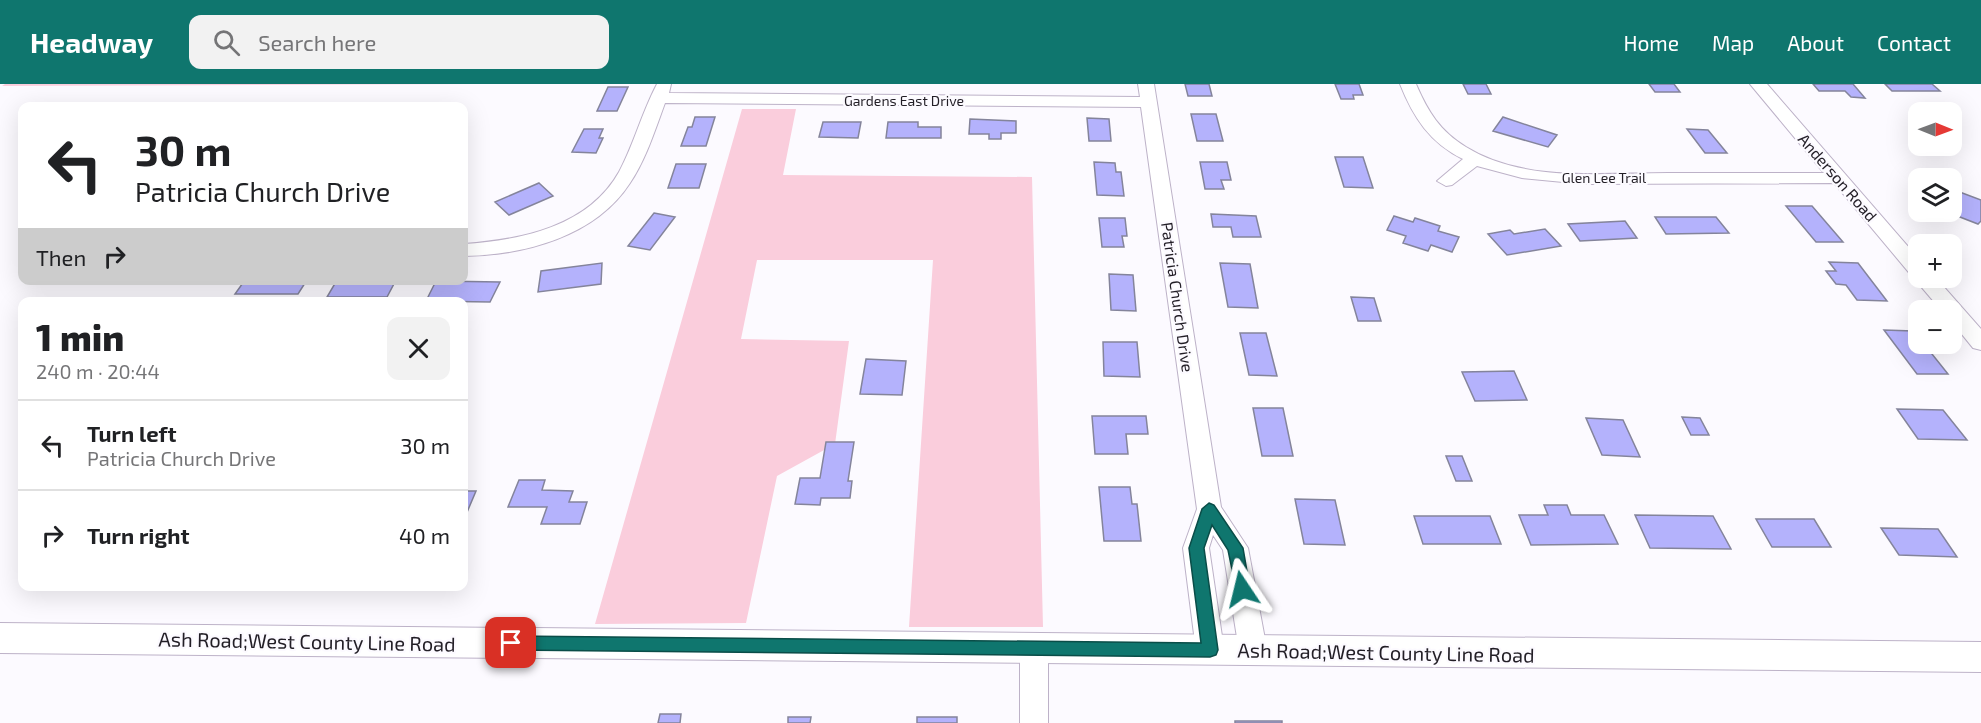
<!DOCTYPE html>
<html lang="en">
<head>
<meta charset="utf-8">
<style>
  body { margin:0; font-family:"Exo 2",sans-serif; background:#f2f2f2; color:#202124; height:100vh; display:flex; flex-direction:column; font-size:22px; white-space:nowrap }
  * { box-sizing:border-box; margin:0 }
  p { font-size:20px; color:#757577 }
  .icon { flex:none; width:33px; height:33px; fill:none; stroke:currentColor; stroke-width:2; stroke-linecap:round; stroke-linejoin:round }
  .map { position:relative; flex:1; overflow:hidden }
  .details { position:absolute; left:18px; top:213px; width:450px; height:294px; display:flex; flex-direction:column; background:#fff; border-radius:12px; box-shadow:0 6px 24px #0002 }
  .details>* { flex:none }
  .guide { position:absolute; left:18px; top:18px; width:450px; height:183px; border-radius:12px; box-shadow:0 6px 24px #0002; background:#fff; color:#202124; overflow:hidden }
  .needle { width:39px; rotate:91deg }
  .buttons { position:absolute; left:1908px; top:18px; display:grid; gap:12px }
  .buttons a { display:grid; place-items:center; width:54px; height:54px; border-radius:12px; background:#fff; box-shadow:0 6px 24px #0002; font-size:30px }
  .pin { position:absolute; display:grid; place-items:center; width:51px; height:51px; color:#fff; margin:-26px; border-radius:12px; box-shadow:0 3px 9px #0006 }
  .me { position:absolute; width:66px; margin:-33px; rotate:350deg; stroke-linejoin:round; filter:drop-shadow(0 0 4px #0008) }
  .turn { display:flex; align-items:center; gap:21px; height:126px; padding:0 18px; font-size:27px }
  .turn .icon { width:78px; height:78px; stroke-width:2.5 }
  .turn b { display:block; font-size:42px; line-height:51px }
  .then { display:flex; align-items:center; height:57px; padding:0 18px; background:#0003; gap:12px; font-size:22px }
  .round { display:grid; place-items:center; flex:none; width:63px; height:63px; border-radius:12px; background:#f2f2f2 }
  .head { display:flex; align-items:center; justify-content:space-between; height:102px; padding:0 18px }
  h1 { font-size:36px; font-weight:800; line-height:45px }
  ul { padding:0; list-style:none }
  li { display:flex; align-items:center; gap:18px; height:90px; padding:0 18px; border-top:2px solid #e0e0e0 }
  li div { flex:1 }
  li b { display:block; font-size:22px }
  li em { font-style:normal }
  header { display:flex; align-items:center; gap:36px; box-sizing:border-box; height:84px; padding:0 30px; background:#0f766e; color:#fff }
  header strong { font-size:28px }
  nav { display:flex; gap:33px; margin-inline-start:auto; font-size:21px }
  .search { width:420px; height:54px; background:#f2f2f2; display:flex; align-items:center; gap:15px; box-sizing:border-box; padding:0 21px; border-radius:12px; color:#757577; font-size:22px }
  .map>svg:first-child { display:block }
</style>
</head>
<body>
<header>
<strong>Headway</strong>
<div class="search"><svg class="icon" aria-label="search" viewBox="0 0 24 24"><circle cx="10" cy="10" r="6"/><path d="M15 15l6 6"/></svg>Search here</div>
<nav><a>Home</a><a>Map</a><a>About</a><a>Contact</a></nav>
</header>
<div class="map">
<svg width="1981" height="639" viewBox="0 0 1981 639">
  <rect width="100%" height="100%" fill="#fcfaff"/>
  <path fill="#facddc" d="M5,0H479L2,2Z
    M742,25H796L783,91L1032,93L1043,543H909L933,176H757L741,255L849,257L835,360L777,392L746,539L595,540Z"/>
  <path fill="#b4b2fc" stroke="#84849b" stroke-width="1.5" d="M1185,0H1209L1212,12H1188Z
    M1335,0H1359L1363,11H1353L1354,15H1341Z
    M1463,0H1486L1491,10H1468Z
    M1649,0H1674L1680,8H1655Z
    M1813,0H1853L1865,14L1851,13L1845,7H1819Z
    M1885,0H1932L1940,7H1892Z
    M608,3H628L617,27H597Z
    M1191,30H1216L1223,57H1197Z
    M695,33H715L706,62H681L688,43H692Z
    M1503,33L1557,51L1548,63L1493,47Z
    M1087,34L1109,35L1111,57H1089Z
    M970,35L1016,37V49H1001V55H989V50H969Z
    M823,38H861L858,54L819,53Z
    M888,38H918V43H941V54H886Z
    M584,45H603L599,54H603L596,69L572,68Z
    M1687,45L1708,46L1727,69H1705Z
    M1335,73H1363L1373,104L1344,103Z
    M1094,78L1115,79L1116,88H1121L1124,112L1097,111Z
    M1200,78H1227L1231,96H1221L1224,105H1205Z
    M676,80H706L699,104H668Z
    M539,99L553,112L509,131L495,118Z
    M1957,107L1981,116V137L1978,140L1947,128H1952V112Z
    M1786,122H1812L1843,158H1816Z
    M654,129L675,133L650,166L628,162Z
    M1211,130L1256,132L1261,153H1233L1231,143H1213Z
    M1394,132L1413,138L1415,134L1440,142L1438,147L1459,153L1452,168L1431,161L1428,167L1403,159L1406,152L1387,146Z
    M1655,133H1716L1729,149L1666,150Z
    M1099,134H1125L1127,152H1122L1124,163H1102Z
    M1625,137L1637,154L1580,157L1568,140Z
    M1545,145L1561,162L1507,171L1488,150L1510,146L1514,150Z
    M1829,178L1858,179L1887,217L1857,216L1846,201L1836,200L1826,187H1836Z
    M602,179L601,200L538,208L541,187Z
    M1220,179L1250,180L1258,224L1228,223Z
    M1109,190L1133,191L1136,227L1111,226Z
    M245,196H307L298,210H235Z
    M337,196H396L387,213H327Z
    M436,197L500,198L490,218L426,217Z
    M1351,213L1374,214L1381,237H1358Z
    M1884,246L1913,247L1918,253V260H1924L1948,290H1917Z
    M1240,249H1266L1277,292L1249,291Z
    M1103,258H1137L1140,293L1104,292Z
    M866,275L906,277L902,311L860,310Z
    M1514,287L1527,316L1475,317L1462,288Z
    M1253,324H1283L1293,372H1262Z
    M1897,325L1943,326L1967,356L1918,355Z
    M1092,332H1146L1148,350H1126L1128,370H1095Z
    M1682,333L1700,334L1709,351H1691Z
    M1586,334L1623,336L1640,373L1602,371Z
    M826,358H854L848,397H852L850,414H821L820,421L795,420L800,394H820Z
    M1446,372H1462L1472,397H1456Z
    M519,396H545L542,406L573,407L569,418H587L580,440H541L547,423H508Z
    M1099,403H1130L1132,420H1137L1141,457H1104Z
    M464,407H476L465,433H464Z
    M1295,415L1335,416L1345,461L1304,460Z
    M1544,421H1567L1571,431H1604L1618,460L1531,461L1519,431H1548Z
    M1635,431L1713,432L1731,465L1650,464Z
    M1414,432H1490L1501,460H1423Z
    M1756,435H1814L1831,463H1772Z
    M1881,444L1938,445L1957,473L1899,471Z
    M660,630H681L680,639H658Z
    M788,633H811L810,639H788Z
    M917,633H957V639H917Z
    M1235,637H1282V639H1235Z"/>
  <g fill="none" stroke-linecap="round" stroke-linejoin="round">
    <g stroke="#bdb2c8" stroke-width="2">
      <path id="minor" d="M657,0H671L669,9L1140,13L1138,0H1154L1221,423L1248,464L1267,566L1263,575L1253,578L1243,575L1239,566L1223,466L1213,451L1209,464L1224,566L1220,575L1210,578L1200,575L1196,566L1183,464L1197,425L1141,23L665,19C655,46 646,75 630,99C595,153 524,171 464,172V160C521,156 588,143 619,88C634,60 642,28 657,0Z
        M1400,0H1416C1428,28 1440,47 1466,63C1524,99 1603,89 1668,89C1720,89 1772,89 1824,89L1750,0H1767L1918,174V194H1936L1981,245V266L1973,264L1952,238V226H1941L1918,199L1916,192L1911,191L1834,99L1584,100L1522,94L1477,82L1452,101L1446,102L1437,97L1463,75C1430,59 1413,33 1400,0Z
        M1034,552L1044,556L1048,564V639H1020V564L1024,556Z"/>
    </g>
    <g stroke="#bdb2c8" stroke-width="2">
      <path id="major" d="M0,539L1981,558V588L0,569Z"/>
    </g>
    <use href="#minor" fill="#fff" fill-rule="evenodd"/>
    <use href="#major" fill="#fff" fill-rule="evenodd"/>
  </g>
  <path fill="#0f766e" stroke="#0a4d48" stroke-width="1.5" d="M1209,419L1214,421L1243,464L1250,505L1248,510H1237L1228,466L1212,441L1204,464L1218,566L1216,571L1210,573L511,566L506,564L503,559L506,554L511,552L1201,559L1189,464L1202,425Z"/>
  <g text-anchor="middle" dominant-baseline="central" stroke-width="4.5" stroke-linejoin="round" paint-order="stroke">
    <g font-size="14" fill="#221e26" stroke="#fcfaff">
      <text x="904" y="16">Gardens East Drive</text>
      <text x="1604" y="93">Glen Lee Trail</text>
    </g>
    <g font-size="16" fill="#221e26" stroke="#fcfaff">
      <text transform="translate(1838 93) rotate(49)">Anderson Road</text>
      <text transform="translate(1178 213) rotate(82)">Patricia Church Drive</text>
    </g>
    <g font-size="20" fill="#221e26" stroke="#fcfaff">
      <text transform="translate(307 557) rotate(1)">Ash Road;West County Line Road</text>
      <text transform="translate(1386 568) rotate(1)">Ash Road;West County Line Road</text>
    </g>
  </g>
</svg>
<div class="buttons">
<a><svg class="needle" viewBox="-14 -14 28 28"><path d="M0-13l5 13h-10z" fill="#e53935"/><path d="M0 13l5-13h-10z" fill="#757577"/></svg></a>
<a><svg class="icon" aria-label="layers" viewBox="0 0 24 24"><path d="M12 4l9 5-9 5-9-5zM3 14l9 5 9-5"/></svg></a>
<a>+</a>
<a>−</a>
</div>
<div class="pin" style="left:511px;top:559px;background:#d93025"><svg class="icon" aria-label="arrive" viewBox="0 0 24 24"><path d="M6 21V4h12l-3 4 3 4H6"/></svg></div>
<svg class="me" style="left:1242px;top:505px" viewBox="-20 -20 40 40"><path d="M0-17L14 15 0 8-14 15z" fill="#0f766e" stroke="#fff" stroke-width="4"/></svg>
<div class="guide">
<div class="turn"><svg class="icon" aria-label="left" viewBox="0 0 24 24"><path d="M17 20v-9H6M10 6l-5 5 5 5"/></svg><div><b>30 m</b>Patricia Church Drive</div></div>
<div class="then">Then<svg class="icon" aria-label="right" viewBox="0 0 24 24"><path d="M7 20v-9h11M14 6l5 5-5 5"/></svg></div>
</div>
<section class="details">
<div class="head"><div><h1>1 min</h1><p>240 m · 20:44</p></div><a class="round"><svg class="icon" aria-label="close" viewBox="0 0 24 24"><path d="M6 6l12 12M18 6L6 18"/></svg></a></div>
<ul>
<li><svg class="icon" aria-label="left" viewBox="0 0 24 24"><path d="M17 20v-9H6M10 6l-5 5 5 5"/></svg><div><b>Turn left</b><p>Patricia Church Drive</p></div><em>30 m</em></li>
<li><svg class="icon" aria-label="right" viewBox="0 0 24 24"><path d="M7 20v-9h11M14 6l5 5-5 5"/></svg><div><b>Turn right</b></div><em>40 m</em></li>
</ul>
</section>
</div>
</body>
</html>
